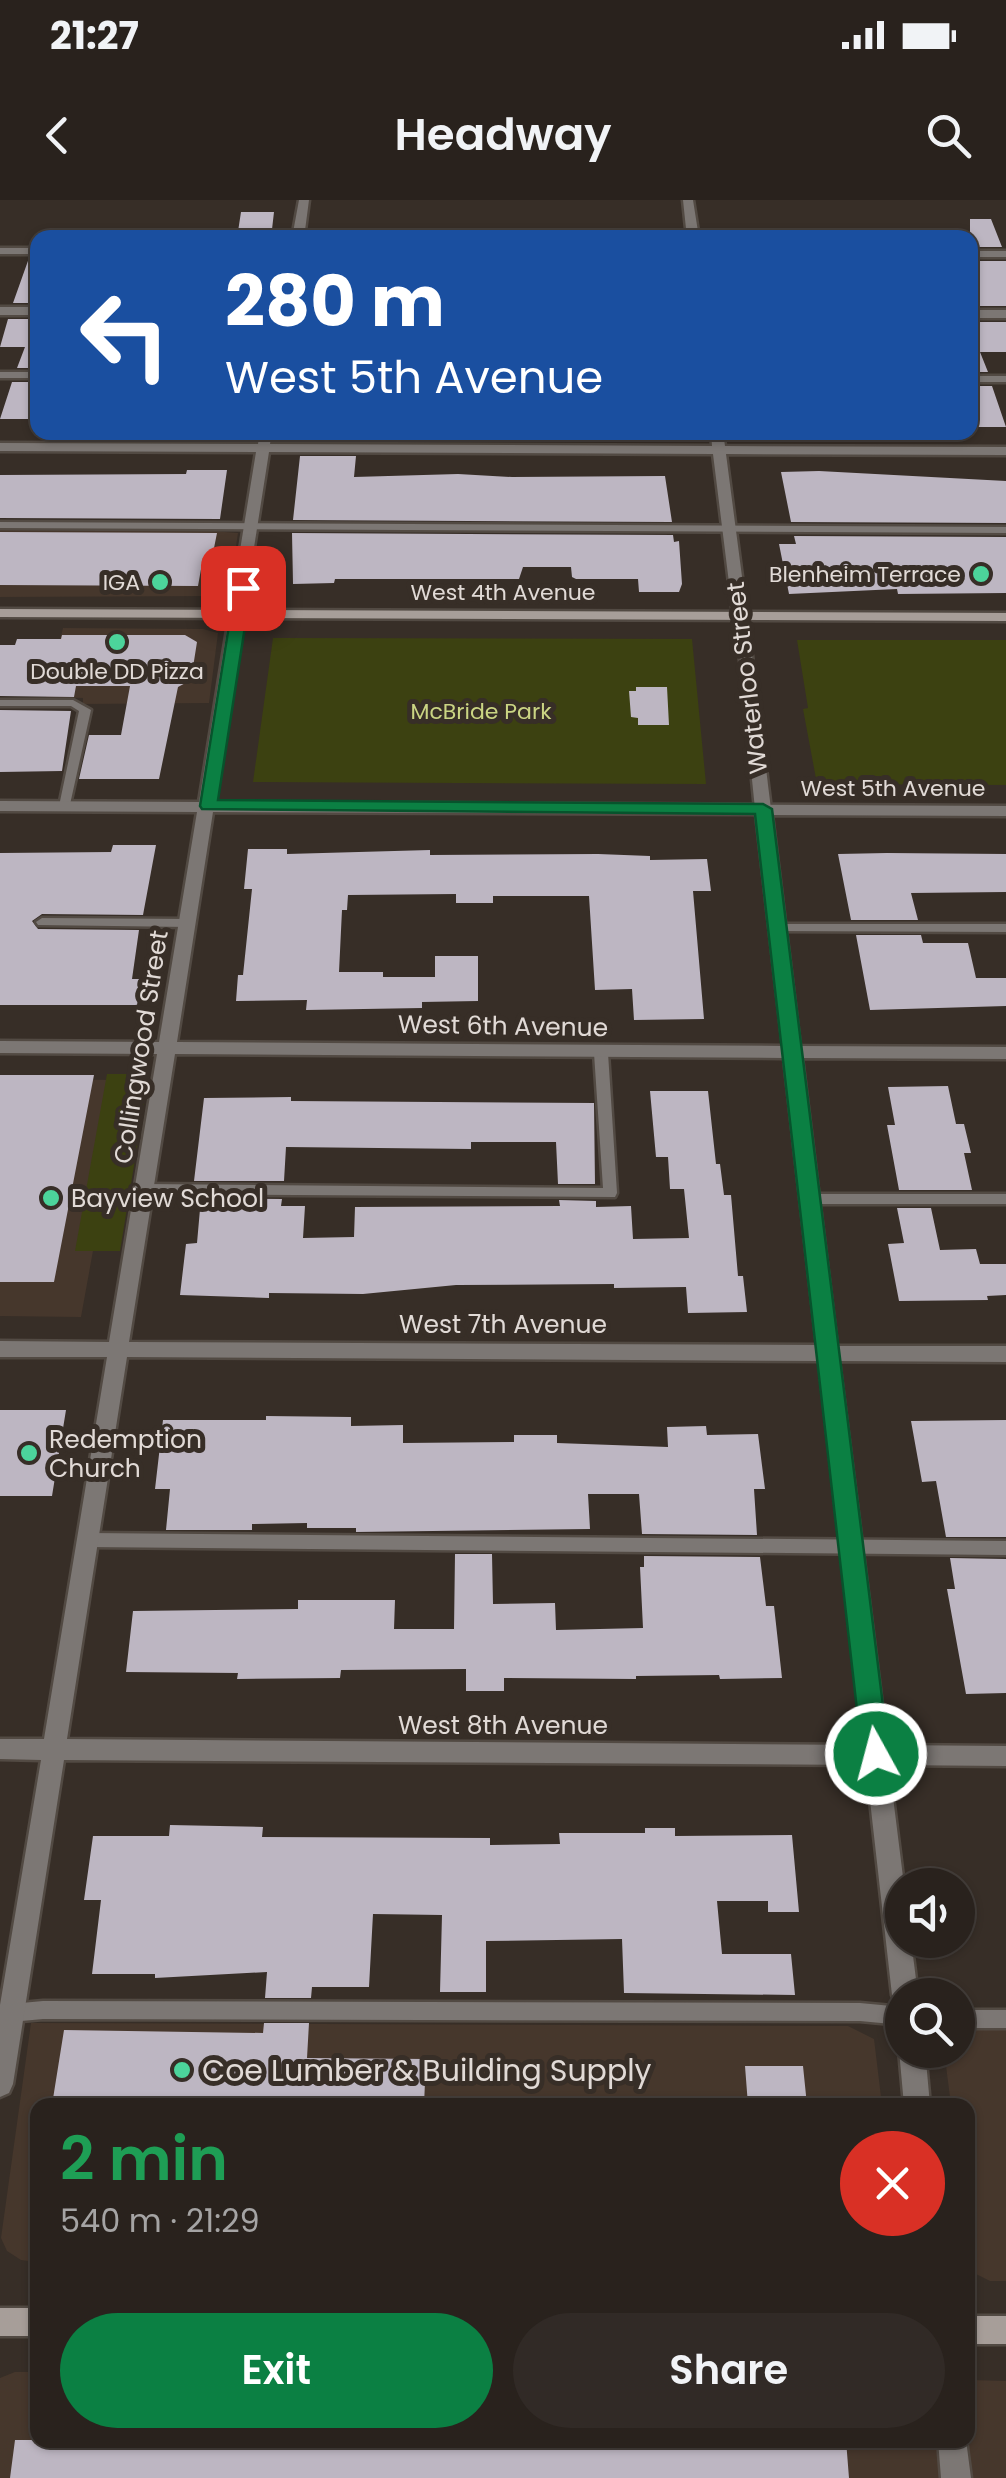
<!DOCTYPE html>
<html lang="en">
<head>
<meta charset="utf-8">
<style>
  body { margin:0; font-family:Poppins,sans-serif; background:#312a26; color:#f1f3f6; height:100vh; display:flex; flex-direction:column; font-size:38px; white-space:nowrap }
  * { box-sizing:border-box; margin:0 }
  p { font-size:32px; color:#a5a4a4 }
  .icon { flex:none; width:55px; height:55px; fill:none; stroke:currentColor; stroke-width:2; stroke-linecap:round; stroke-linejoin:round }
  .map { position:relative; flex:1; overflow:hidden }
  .details { position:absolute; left:30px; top:1898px; width:945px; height:350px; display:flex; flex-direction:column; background:#29221d; border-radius:20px; box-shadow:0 2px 8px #0004,0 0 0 2px #453f3b }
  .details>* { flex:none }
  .banner { position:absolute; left:30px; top:30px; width:948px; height:210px; border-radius:20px; box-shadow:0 2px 8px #0004,0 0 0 2px #453f3b; background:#1a4fa0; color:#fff; overflow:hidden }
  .controls { position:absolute; left:885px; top:1668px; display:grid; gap:20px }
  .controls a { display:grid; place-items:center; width:90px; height:90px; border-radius:50%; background:#29221d; box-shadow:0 2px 8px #0004,0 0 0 2px #453f3b; font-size:50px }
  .pin { position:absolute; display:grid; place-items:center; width:85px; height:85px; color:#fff; margin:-42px; border-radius:20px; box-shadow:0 5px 15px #0006 }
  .me { position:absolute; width:110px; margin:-55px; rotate:353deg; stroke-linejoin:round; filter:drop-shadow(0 0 8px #0008) }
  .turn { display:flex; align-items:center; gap:35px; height:210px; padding:0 30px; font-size:45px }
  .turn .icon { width:130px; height:130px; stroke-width:2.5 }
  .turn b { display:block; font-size:70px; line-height:85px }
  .round { display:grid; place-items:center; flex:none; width:105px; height:105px; border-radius:52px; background:#312a26 }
  .head { display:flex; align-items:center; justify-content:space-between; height:170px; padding:0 30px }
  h1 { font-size:60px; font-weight:600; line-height:75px; color:#1e9e55 }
  .primary-button { display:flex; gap:20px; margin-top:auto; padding:20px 30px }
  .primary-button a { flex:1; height:115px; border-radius:60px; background:#0b8043; color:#fff; font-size:40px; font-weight:600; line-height:115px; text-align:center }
  .primary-button a+a { background:#312a26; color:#f1f3f6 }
  .status { display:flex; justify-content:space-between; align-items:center; height:70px; padding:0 50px; background:#29221d; direction:ltr }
  .status svg { height:28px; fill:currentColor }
  header { display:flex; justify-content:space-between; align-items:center; height:130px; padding:0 30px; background:#29221d; font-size:45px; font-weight:600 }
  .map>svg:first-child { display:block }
</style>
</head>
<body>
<div class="status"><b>21:27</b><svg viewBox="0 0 49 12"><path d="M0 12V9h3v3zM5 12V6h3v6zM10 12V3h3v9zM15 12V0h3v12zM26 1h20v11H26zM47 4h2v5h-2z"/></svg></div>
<header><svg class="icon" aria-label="back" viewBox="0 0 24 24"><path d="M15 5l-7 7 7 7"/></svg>Headway<svg class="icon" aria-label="search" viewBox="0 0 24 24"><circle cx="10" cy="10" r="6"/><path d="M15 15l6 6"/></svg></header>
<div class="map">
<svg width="1006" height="2278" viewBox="0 0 1006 2278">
  <rect width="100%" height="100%" fill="#372e27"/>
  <path fill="#46372c" d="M0,330L212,331L238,333L230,387L219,396L0,397Z
    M63,428L203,429L218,433L209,503L83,504V498L46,497Z
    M0,879L124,880L81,1117L0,1116Z
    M31,1823L848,1826L874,1839L882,1905H38L37,2062L21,2060L7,2051L1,2038Z
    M963,1829H1006V2081H990L968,2070V1905H951L944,1850H958V1833Z
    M15,2172H37L38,2240H968V2180L1006,2181V2278H0V2178Z"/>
  <path fill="#3c4111" d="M273,438L692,439L706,584L253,582Z
    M797,440H1006V585L817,584L803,509L808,508Z
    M107,874H149L120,1051H75Z"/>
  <path fill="#bdb6c2" d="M241,12H274L271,38H237Z
    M970,19H991L1002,47H970Z
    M29,58H38V103H13Z
    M970,61H1006V106H970Z
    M8,119H38V168H17L25,147H0Z
    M970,122H1006V152H980L988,172H970Z
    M12,182H38V219H0Z
    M970,186H992L1006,227H970Z
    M302,232H357L356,241L301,240Z
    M300,256H356L354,277L458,274L512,277L665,276L672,322L293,320Z
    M187,270H227L220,319L0,318V275L186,274Z
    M819,271L1006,281V323L791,322L781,272Z
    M0,332L217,333L212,358H203L198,386L0,385Z
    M292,333L673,335L674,342L679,341L682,384L679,392H639L638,379H576L572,377L571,367H523L519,379H335L334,383L293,384Z
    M794,336L1006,337V393L898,394L897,389L789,394L779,344H796Z
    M62,435H185L197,442L191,480L178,487L159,579H79L89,535H121L130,486H76L74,497L0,496V445H15L17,439H61Z
    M636,487H667L669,525H638V518L631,517L629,491H636Z
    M0,510L71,511L62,571L0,572Z
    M113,645H156L143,715L42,714L32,721L38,729L139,730L132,779H141L137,805H0V653L111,652Z
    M248,649H287V654L430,650V655L598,654L650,656V660L707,659L711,691H693L704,819L634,820L632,789L595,790L589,696H493V703H456V694L348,695L347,710H342L339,772H383V777H435V756H478V801L422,802V808L306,810L307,800L236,801L238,775H243L252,689H244Z
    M887,653L1006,654V692L911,693L918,720H851L838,654Z
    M856,735H921L923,743H968L976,778H1006V806L870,810Z
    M0,875H94L54,1082H0Z
    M948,886L956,924H964L971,953H964L972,990H899L887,925H895L888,887Z
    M650,891H708L716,964H720L724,995H731L738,1076H743L747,1112L688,1113L686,1087L614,1088V1084L456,1085L363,1094L269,1093V1098L180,1095L186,1044L197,1043L201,998L282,999L281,1006H305L303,1038L354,1037L355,1007L560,1006L559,1000L596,1001V1007L631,1006L633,1039L689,1038L684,989H670L668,957H656Z
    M291,897V901L594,903L595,984H558L556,942H471V949L286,947L284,981H194L204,898Z
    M897,1008H931L940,1050L976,1049L980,1064H1006V1095L987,1096L988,1100L899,1101L888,1044L904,1043Z
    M0,1210H66L52,1296H0Z
    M266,1216L351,1217V1226L403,1225V1243L514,1242V1235H557V1243L668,1247L667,1227L706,1226L707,1235L758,1234L765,1289H754L757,1335L642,1334L639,1294H588L590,1329L356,1332V1328H307V1323L252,1324V1330H166L170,1289H155L163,1220H266Z
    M1006,1220V1337H946L936,1281L922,1282L911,1221Z
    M455,1354H492L493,1404L555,1403L556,1430L643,1428L640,1367H644V1356L760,1357L766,1406H774L782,1478L720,1479L719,1475L636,1476V1479L504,1478V1491H466V1469L341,1470L340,1478L237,1479L238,1473L126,1472L133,1411L298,1409V1400H395L394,1429H454Z
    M950,1358L1006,1359V1493L966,1494L947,1389H955Z
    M170,1625L263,1627L262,1637L490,1638V1645L560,1644L559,1633H645V1628H675V1636L792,1635L799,1712H768V1701H717L722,1754H791L795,1795L624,1793L622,1739L486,1741V1792H440L442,1715L373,1714L369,1787H312L311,1798H265L267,1772L155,1778V1774H92L101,1700H84L93,1636H169Z
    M264,1823H309L307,1858L426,1859L424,1905H52L64,1830L263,1833Z
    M745,1866H803L807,1905H748Z
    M15,2240H846L849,2278H10Z"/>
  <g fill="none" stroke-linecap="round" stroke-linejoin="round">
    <g stroke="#524a43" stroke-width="5">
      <path id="service" d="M0,48H38V54H0Z
        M970,51H1006V57H970Z
        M0,172H38V178H0Z
        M970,176H1006V182H970Z
        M0,322L1006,327V333L0,328Z
        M0,500H73L91,510L69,609L65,610L59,606L79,511L71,506H0Z
        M42,718L189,719L195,723L189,727L38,725L36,722Z
        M777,724H1006V732L773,731V725Z
        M601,849L608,853L617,993L615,997L146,994L139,989L146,984L603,988L594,853Z
        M809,994H1006V1004H809L802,999Z
        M88,1333L1006,1341V1355L88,1347L82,1345L80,1340L82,1335Z
        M43,1801L860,1803L902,1807V1825L860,1821L43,1819L0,1823V1805Z
        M958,1810H1006V1828H958Z"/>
    </g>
    <g stroke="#524a43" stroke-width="5">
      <path id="pedestrian" d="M735,412L747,415L771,609L763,614L755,609Z"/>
    </g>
    <g stroke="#524a43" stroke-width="5">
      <path id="minor" d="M299,0H309L304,38H292Z
        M683,0H693L699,38H687Z
        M0,107H38V115H0Z
        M970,110H1006V118H970Z
        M260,232H272L270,244L712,246L711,232H723L725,246L1006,247V255L726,254L747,415L740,419L733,415L713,254L269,252L214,602L1006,606V616L772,615L800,846L1006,847V859L802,858L837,1146H1006V1162L839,1161L887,1545L1006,1546V1566L889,1565L904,1685L902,1740H911L918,1795H902V1806L896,1804L892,1795L866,1565L64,1560L13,1884L9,1893L0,1897V1805L41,1560L0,1559V1539H44L107,1157H0V1141L109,1142L157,854L0,853V841L159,842L197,612L0,611V601L199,602L256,252L0,251V243L258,244ZM213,612L756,614L783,846L177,842ZM175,854L784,858L817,1145L129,1142ZM127,1157L819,1161L863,1545L67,1539Z
        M902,1842V1850H925L930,1905H904L899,1850Z
        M938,2240H966L971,2278H941Z"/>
    </g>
    <g stroke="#524a43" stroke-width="5">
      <path id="secondary" d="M0,409L1006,413V421L0,417Z
        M0,2108H38V2136H0Z
        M968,2116H1006V2144H968Z"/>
    </g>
    <use href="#service" fill="#7c7774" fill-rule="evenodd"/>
    <use href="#pedestrian" fill="#7c7774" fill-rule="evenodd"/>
    <use href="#minor" fill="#7c7774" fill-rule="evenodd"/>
    <use href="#secondary" fill="#a79e99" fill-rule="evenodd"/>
  </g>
  <path fill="#0b8043" stroke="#07532c" stroke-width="2.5" d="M243,383L251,388L218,600L763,604L772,609L889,1554L885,1563L876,1566L866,1563L862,1554L755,614L202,609L200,606L235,388Z"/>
  <g fill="#4cd49b" stroke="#372e27" stroke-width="4">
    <circle cx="981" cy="374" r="10"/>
    <circle cx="160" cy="382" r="10"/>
    <circle cx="117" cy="442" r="10"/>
    <circle cx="51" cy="998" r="10"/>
    <circle cx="29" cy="1253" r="10"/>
    <circle cx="182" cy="1870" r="10"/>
  </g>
  <g text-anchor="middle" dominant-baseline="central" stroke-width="10" stroke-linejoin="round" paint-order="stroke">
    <g font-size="22" fill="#e1dad6" stroke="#372e27" text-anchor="end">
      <text x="961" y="374">Blenheim Terrace</text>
      <text x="140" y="382">IGA</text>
      <text x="117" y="471" text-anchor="middle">Double DD Pizza</text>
    </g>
    <g font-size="22" fill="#e1dad6" stroke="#372e27">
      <text x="503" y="392">West 4th Avenue</text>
      <text x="893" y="588">West 5th Avenue</text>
    </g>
    <g font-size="22" fill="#cad483" stroke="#372e27">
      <text x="481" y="511">McBride Park</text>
    </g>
    <g font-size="25" fill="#e1dad6" stroke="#372e27">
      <text transform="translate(747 478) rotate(-97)">Waterloo Street</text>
      <text transform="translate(503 826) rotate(1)">West 6th Avenue</text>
      <text transform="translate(141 847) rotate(-81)">Collingwood Street</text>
      <text x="503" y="1124">West 7th Avenue</text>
      <text x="503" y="1525">West 8th Avenue</text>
    </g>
    <g font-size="25" fill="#e1dad6" stroke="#372e27" text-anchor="start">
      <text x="71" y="998">Bayview School</text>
      <text x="49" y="1239">Redemption<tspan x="49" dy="29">Church</tspan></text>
    </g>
    <g font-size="30" fill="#e1dad6" stroke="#372e27" text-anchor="start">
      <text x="202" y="1870">Coe Lumber &amp; Building Supply</text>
    </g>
  </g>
</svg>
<div class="controls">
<a><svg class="icon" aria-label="sound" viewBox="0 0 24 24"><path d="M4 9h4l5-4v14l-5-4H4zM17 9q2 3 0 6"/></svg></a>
<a><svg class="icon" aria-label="search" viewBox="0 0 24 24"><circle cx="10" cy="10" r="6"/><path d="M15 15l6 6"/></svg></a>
</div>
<div class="pin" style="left:243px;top:388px;background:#d93025"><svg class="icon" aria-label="arrive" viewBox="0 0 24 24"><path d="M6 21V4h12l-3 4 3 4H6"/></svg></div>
<svg class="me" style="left:876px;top:1554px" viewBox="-20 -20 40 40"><circle r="17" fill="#0b8043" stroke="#fff" stroke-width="3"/><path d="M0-11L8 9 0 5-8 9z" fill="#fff"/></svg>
<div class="banner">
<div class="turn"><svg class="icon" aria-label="left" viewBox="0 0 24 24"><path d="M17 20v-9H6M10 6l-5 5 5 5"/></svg><div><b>280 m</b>West 5th Avenue</div></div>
</div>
<section class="details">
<div class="head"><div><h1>2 min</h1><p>540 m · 21:29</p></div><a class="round" style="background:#d93025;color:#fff"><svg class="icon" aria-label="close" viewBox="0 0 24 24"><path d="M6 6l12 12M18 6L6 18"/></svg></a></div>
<div class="primary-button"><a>Exit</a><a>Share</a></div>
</section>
</div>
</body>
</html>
